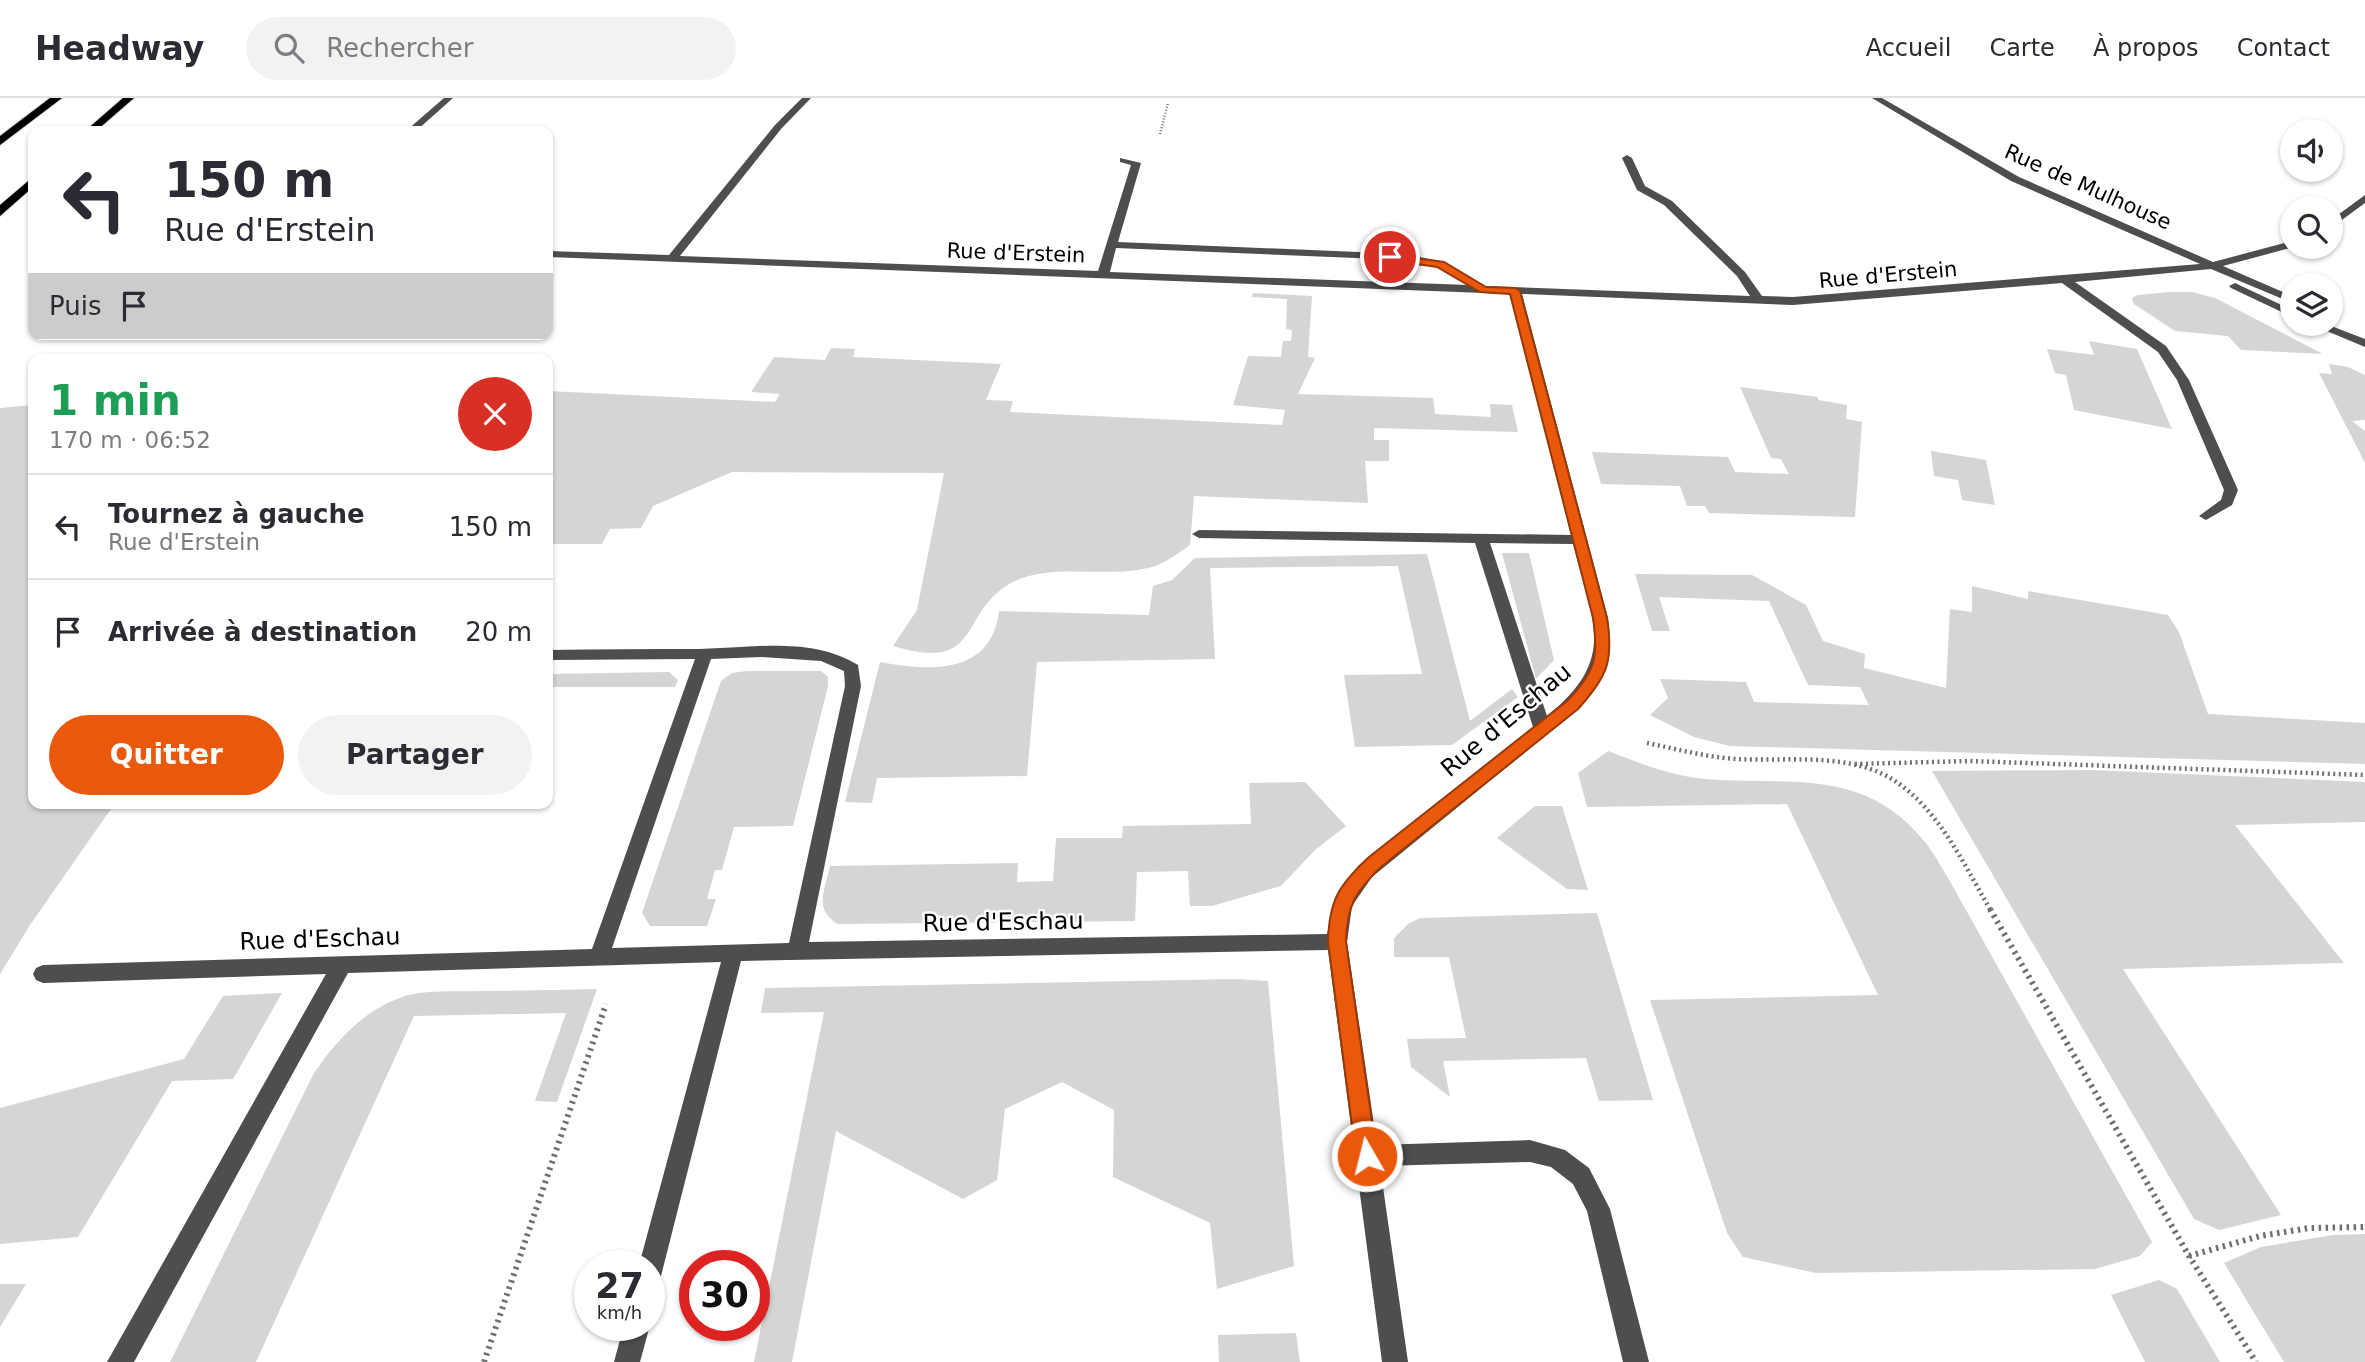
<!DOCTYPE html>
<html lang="fr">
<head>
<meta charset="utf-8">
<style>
  body { margin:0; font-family:"DejaVu Sans",sans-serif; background:#f2f2f3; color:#2b2b33; height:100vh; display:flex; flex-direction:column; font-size:26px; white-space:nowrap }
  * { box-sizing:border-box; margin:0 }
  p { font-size:23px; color:#7c7c81 }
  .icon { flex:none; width:38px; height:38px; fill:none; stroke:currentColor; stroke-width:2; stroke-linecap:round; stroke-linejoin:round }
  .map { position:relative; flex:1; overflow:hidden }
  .side { position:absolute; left:28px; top:256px; width:525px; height:455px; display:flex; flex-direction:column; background:#fff; border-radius:14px; box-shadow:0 2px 5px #0004 }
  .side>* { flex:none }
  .top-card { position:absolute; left:28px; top:28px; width:525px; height:214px; border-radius:14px; box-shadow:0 2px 5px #0004; background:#fff; color:#2b2b33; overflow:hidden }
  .tools { position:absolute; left:2280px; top:21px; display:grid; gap:14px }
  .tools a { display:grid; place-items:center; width:63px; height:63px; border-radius:50%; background:#fff; box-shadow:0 2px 5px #0004; font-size:35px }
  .speed { position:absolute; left:574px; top:1152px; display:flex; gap:14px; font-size:35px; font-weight:700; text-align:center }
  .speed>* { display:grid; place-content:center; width:91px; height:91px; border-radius:50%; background:#fff; box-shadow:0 2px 5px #0004; line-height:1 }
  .speed small { font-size:18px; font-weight:400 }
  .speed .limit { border:10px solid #d22; background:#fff; color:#111 }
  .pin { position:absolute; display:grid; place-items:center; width:60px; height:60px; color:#fff; margin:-30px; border:4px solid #fff; border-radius:50%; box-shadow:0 2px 7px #0007 }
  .me { position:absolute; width:77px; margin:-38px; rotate:352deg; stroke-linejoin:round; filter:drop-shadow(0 0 5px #0008) }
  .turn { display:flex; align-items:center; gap:24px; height:147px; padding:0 21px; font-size:32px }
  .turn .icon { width:91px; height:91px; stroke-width:2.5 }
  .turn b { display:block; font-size:49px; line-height:60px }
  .then { display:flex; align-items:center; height:66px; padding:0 21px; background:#0003; gap:14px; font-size:26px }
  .round { display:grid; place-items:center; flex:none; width:74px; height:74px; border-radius:37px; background:#f2f2f3 }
  .overview { display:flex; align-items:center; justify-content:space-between; height:119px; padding:0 21px }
  h1 { font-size:42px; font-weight:700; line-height:52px; color:#1e9e55 }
  .cta { display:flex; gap:14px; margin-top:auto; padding:14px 21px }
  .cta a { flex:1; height:80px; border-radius:42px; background:#ea580c; color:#fff; font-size:28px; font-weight:700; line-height:80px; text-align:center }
  .cta a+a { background:#f2f2f3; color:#2b2b33 }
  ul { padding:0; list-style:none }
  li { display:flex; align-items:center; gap:21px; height:105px; padding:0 21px; border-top:2px solid #e1e1e2 }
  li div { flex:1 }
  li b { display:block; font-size:26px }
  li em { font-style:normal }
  header { display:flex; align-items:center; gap:42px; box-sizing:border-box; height:98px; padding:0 35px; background:#fff; border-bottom:2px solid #e1e1e2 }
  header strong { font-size:33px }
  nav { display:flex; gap:38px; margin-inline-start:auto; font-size:24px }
  .search { width:490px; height:63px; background:#f2f2f3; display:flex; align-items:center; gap:18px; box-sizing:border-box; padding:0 24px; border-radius:38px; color:#7c7c81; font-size:26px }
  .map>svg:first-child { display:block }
</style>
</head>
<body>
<header>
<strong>Headway</strong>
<div class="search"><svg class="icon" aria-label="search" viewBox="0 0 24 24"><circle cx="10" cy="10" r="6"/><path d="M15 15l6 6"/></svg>Rechercher</div>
<nav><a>Accueil</a><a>Carte</a><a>À propos</a><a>Contact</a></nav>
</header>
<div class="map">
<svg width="2365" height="1264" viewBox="0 0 2365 1264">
  <rect width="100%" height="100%" fill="#fff"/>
  <path fill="#d5d5d5" d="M2169,194H2192L2215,200L2323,256L2241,252L2228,238L2175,233L2134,206L2132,200L2137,197Z
    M1253,195L1312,198L1308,259L1315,260L1298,296L1433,300L1435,316L1491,319L1490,306L1512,307L1518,334L1374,330V342H1389V363H1365L1368,405L1194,398L1190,447C1177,456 1163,467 1148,470C1108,480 1052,465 1015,483C956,512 986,576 893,548L917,512L944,375L732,374L653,408L641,430L610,431L602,446H548V293L775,304L780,296L751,294L774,259L825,262L831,250L855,251L853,259L1001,266L986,302L1013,303L1010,314L1282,327L1285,312L1233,307L1248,258L1281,259L1283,243H1291L1292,232L1286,231L1287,201L1252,199Z
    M2089,243L2137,251L2172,331L2074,312L2066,277L2055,275L2047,251L2094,257Z
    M2329,266L2348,269L2365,277V322L2352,323L2365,333V365L2319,275L2332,276Z
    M1740,289L1818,299V302L1847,307L1846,321L1862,324L1855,419L1709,415L1705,408H1687L1680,388L1601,386L1592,354L1728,359L1735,374L1789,376L1781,361L1771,360Z
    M33,307V705H115L30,827L0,876V310Z
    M1931,353L1986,362L1995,407L1962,402L1958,382L1934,378Z
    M1502,455H1529L1554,562L1536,581Z
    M1427,456L1470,623L1512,591L1518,599L1452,647L1355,649L1344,577L1422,576L1398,468L1210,470L1215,561L1037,564L1027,678L877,680L872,705L845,704L880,564C928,573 992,578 999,513L1149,517L1153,488L1172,482L1195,460Z
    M1635,476L1752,477L1806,507L1823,543L1865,556L1864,570L1946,590L1950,511L1972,514V488L2028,501V493L2168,517L2179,534L2208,616L2365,625V666L1730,648L1694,639L1650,617L1668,600L1660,581L1746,584L1754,604L1869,607L1860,589L1808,587L1769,503L1659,499L1670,533H1652Z
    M747,573H821L828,579V588L793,728L734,729L722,772H715L707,801H716L707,828H650L642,815L721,583L732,575Z
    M669,574L678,582L675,589H548V576Z
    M1608,653C1639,665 1671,678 1705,681C1791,688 1863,668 1925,744C1934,755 1941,769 1948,780L2152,1144L2140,1158L2095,1171L1816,1175L1743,1159L1727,1135L1650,902L1878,897L1787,706L1587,709L1578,675Z
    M2092,672L2365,684V724L2235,727L2344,865L2123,871L2281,1117L2219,1132L2194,1121L1932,673Z
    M1305,684L1346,728L1315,752L1281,788L1212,808H1190L1188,773L1137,774L1135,823L838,826C813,812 825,792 830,768L1018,765L1017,784L1053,783L1056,740H1122L1123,728L1251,726L1249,685Z
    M1535,708H1562L1588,792L1567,791L1497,740Z
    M1597,815L1653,1002L1599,1003L1586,960L1443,963L1450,999L1411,969L1407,941L1466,940L1449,859H1394V840L1408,826L1420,820Z
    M1236,881L1268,883L1294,1168L1217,1191L1210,1125L1113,1079L1114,1012L1062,984L1005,1011L997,1082L963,1101L836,1033L792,1264H754L824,914L761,915L765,890Z
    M597,891L557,1004L535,1003L566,915L414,918L256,1264H170L314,975C337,942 363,913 402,899C425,891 454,894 478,893C517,893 557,892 597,891Z
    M282,895L233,981L172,983L78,1139L0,1146V1010L184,961L223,898Z
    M2365,1136V1264H2284L2224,1165L2261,1149L2333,1137Z
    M2159,1182L2177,1191L2220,1264H2145L2111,1197Z
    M0,1186H26L0,1229Z
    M1296,1235L1300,1264H1219L1218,1237Z"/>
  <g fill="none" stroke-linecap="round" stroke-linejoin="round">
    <g stroke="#dbdbdb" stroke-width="2">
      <path id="highway" d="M50,0H62L0,47V38Z
        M123,0H134L96,33H85Z
        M33,79V89L0,118V107Z"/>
    </g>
    <path stroke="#707070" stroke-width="2.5" stroke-dasharray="1 2" stroke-linecap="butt" d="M1160,36L1168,5"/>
    <path stroke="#707070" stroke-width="4.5" stroke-dasharray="2 3.5" stroke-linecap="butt" d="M1647,645C1677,651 1706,659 1736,661C1790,664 1856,652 1902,688C1942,718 1966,770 1991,813
      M1855,666L1970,663L2365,677"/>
    <path stroke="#707070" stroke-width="6" stroke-dasharray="2.5 4.5" stroke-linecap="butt" d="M1990,811L2189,1158L2256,1264
      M2189,1158L2260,1138L2309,1130L2365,1129
      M484,1264L606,906"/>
    <path fill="#4e4e4e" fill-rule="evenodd" d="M444,0H453L416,33H406Z
      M802,0H811L781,31L680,158L1098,173L1131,67L1120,64V60L1141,65L1118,144L1405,156L1444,164L1485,188L1750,198L1737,178L1664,107L1637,92L1622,60L1627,57L1632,60L1645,88L1672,103L1745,174L1762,198L1793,199L2200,166L2011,83L1872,0H1882L2019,79L2213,164L2292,143L2294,149L2223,168L2292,198V205L2211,171L2075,184L2166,248L2189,282L2238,392L2232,407L2206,422L2199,418L2221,402L2224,392L2177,282L2158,254L2062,185L1793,207L1522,196L1608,520C1613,562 1606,580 1578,611L1372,779L1352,808L1347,844L1377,1047L1530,1042L1565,1052L1589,1070L1610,1111L1649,1264H1623L1587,1113L1573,1086L1551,1069L1530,1064L1380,1068L1408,1264H1382L1328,852L741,863L661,1178L658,1187L649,1190V1167H639L721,864L348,875L134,1264H107L326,876L43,885L36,882L33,876L36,870L43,867L592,851L695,561L548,562V552C598,551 649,551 699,551C752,550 811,538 858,567L861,588L809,844L1327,836L1336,799L1358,768L1533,629L1475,445L1199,440L1192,436L1199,432L1571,437L1510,196L548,159V153L669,157L775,27ZM1116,150L1405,162L1437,169L1468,187L1110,174ZM1490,445L1573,446C1593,523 1618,561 1547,618ZM761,559L821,563L844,573L845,588L789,845L612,850L711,561Z
      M2365,97V105L2331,130V122Z
      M2235,185L2292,212V219L2231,190L2229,188Z
      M2310,226H2326L2365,241V249Z
      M649,1226L650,1227L640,1264H614L624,1227Z"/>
    <use href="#highway" fill="#000" fill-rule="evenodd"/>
  </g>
  <path fill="#ea580c" stroke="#983908" stroke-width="2" d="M1386,156L1444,164L1486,189L1515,190L1520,193L1607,520C1614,563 1607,579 1578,611L1381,769C1355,794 1347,807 1346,844L1377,1058L1374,1065L1367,1068L1359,1065L1356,1058L1328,844C1329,802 1339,787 1369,759L1567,603C1595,574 1599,560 1593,520L1510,196L1480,194L1437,169L1390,162L1385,159Z"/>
  <g text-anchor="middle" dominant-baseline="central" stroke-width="5" stroke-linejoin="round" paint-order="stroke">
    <g font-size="21" fill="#000" stroke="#fff">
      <text transform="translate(2088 89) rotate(24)">Rue de Mulhouse</text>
      <text transform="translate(1016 155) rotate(2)">Rue d'Erstein</text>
      <text transform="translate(1888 177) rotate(-5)">Rue d'Erstein</text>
    </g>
    <g font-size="24" fill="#000" stroke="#fff">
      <text transform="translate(1506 622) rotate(-40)">Rue d'Eschau</text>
      <text transform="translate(1003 824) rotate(-1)">Rue d'Eschau</text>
      <text transform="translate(320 841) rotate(-2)">Rue d'Eschau</text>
    </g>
  </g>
</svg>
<div class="tools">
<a><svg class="icon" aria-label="sound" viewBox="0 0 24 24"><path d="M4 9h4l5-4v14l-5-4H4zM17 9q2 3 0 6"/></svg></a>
<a><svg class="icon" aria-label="search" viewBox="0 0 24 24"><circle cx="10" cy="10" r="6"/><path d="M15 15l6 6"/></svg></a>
<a><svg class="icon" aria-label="layers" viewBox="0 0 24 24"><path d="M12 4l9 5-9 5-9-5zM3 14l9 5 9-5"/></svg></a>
</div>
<div class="speed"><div>27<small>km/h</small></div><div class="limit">30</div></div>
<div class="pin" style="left:1390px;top:159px;background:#d93025"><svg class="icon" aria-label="arrive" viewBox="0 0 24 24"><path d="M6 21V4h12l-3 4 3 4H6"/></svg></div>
<svg class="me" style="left:1367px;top:1058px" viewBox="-20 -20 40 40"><circle r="17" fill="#ea580c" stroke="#fff" stroke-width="3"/><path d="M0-11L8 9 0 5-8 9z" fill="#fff"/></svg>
<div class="top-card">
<div class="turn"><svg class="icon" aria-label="left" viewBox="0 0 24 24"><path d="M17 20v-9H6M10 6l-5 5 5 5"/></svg><div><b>150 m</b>Rue d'Erstein</div></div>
<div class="then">Puis<svg class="icon" aria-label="arrive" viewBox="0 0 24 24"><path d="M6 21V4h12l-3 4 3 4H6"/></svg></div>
</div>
<section class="side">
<div class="overview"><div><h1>1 min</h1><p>170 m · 06:52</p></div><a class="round" style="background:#d93025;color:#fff"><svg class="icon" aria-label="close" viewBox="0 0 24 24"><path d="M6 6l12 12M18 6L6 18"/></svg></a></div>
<ul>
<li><svg class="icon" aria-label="left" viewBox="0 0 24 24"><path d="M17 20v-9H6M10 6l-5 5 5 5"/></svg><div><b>Tournez à gauche</b><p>Rue d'Erstein</p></div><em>150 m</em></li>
<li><svg class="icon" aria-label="arrive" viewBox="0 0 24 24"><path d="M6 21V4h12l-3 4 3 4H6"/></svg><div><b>Arrivée à destination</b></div><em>20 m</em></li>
</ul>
<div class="cta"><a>Quitter</a><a>Partager</a></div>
</section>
</div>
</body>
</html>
